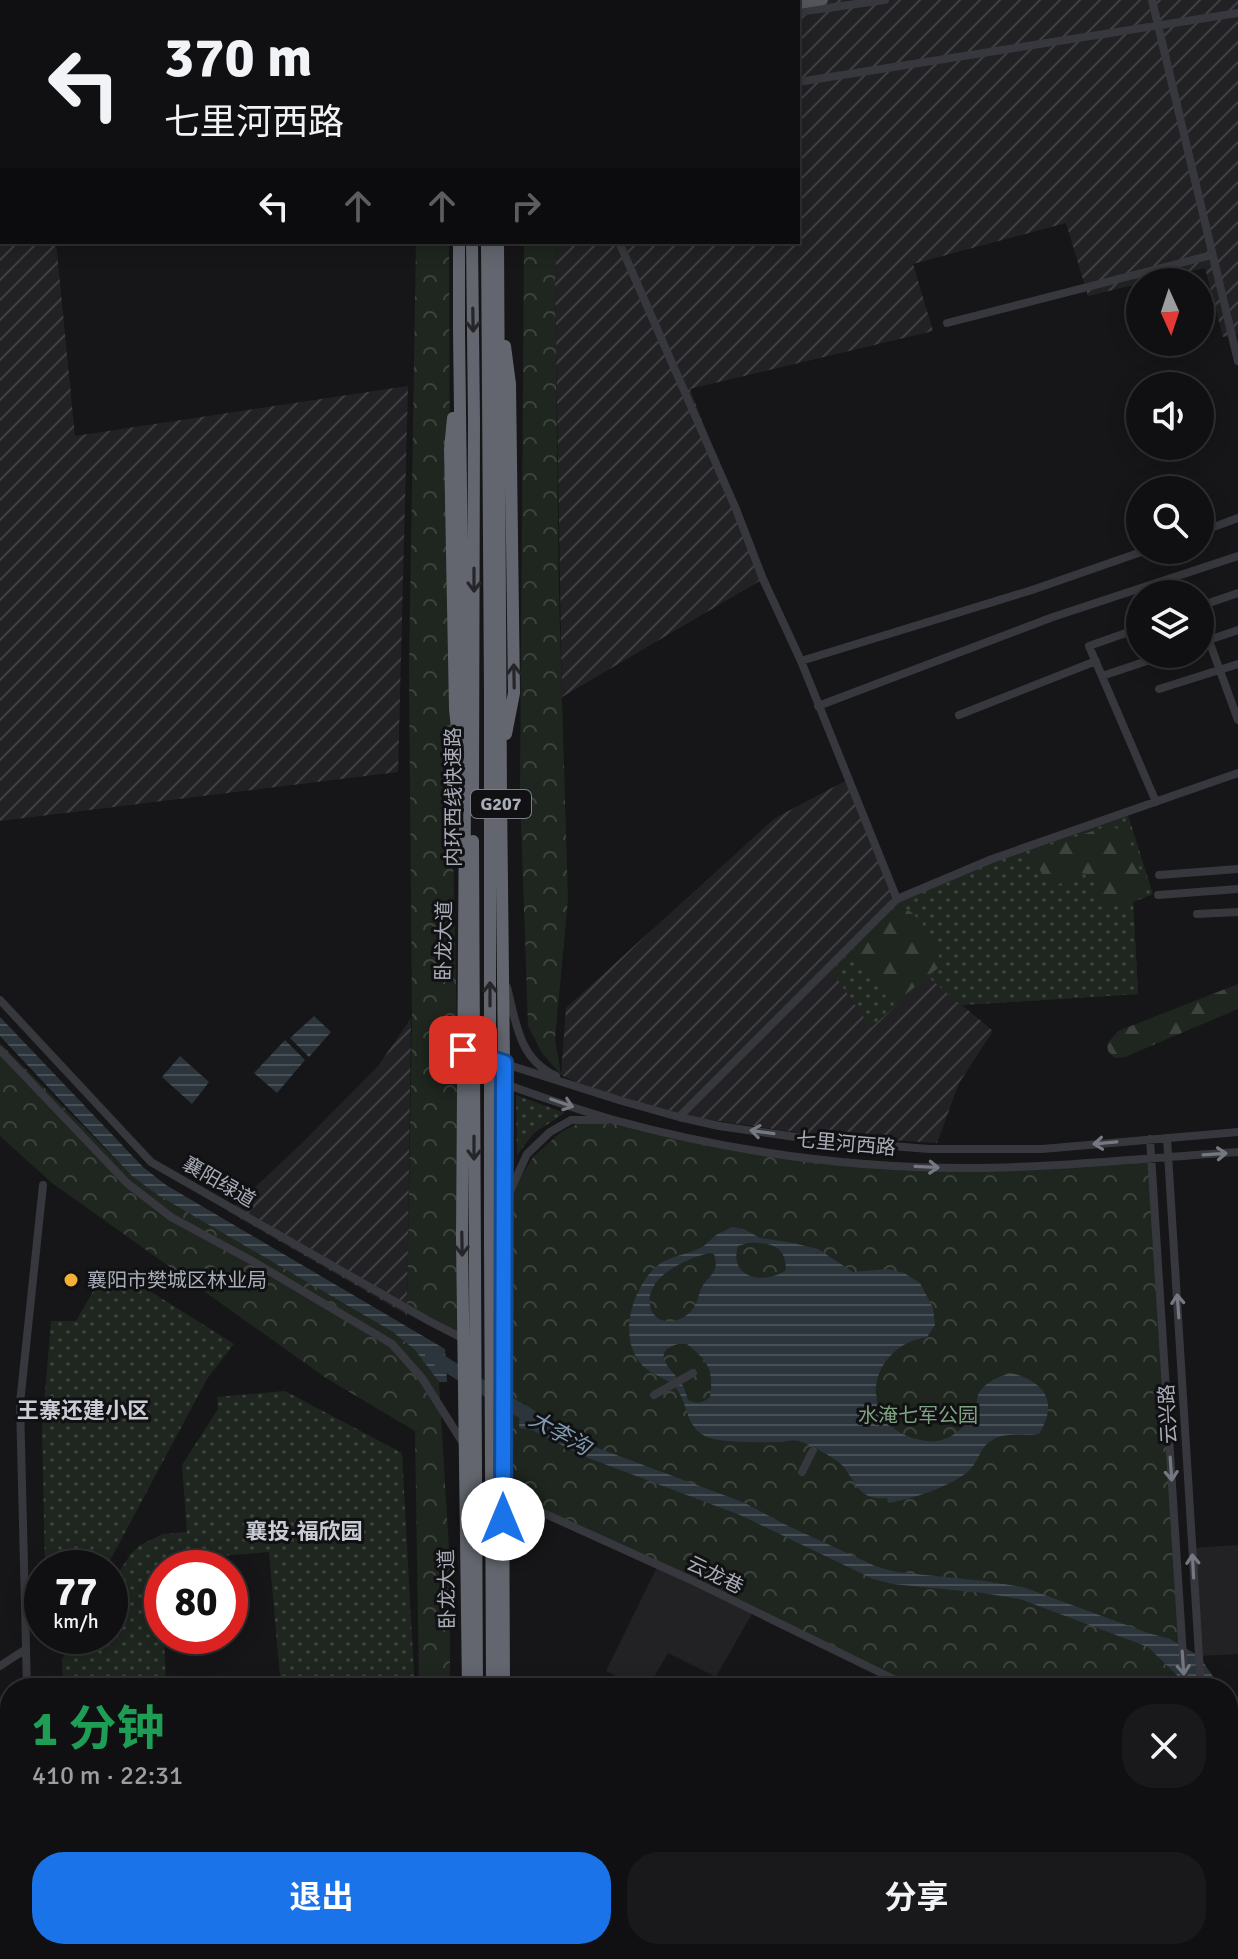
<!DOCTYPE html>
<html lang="zh">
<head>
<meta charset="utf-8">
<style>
  body { margin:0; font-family:Signika,"Noto Sans SC",sans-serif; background:#19191b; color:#f1f3f6; height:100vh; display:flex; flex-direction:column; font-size:30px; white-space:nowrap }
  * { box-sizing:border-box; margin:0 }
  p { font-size:26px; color:#9c9d9f }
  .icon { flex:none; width:44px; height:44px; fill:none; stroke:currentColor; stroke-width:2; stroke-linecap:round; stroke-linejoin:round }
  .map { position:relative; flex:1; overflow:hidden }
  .side { position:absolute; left:0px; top:1678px; width:1238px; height:282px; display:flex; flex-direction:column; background:#101012; border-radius:32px 32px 0 0; box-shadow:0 4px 20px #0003,0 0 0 2px #303032 }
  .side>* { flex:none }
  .guide { position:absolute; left:0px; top:0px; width:800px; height:244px; box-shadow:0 4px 20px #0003,0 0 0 2px #303032; background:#101012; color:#f1f3f6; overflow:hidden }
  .needle { width:52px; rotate:177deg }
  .tools { position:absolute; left:1126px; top:268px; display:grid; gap:16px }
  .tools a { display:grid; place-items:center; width:88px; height:88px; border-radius:50%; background:#101012; box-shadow:0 4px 20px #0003,0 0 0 2px #303032; font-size:40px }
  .speed { position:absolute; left:24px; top:1550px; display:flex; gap:16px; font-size:40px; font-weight:700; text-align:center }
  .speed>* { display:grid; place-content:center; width:104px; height:104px; border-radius:50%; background:#101012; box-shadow:0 4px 20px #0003,0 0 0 2px #303032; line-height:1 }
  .speed small { font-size:20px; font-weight:400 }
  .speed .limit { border:12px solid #d22; background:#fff; color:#111 }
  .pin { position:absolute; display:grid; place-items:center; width:68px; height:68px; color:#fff; margin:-34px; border-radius:16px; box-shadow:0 4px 12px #0006 }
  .me { position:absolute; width:88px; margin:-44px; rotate:0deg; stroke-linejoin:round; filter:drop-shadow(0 0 6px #0008) }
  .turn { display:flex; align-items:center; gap:28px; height:168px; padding:0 32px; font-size:36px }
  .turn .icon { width:104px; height:104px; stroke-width:2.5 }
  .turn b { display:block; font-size:56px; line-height:68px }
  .lanes { display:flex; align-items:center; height:76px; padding:0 32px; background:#0003; justify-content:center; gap:40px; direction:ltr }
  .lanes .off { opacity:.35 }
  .round { display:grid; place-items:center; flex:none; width:84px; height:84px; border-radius:32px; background:#19191b }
  .overview { display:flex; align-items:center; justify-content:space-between; height:136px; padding:0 32px }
  h1 { font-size:48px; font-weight:700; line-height:60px; color:#1e9e55 }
  .action { display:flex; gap:16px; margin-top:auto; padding:16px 32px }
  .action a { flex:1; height:92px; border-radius:32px; background:#1a73e8; color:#fff; font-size:32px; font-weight:700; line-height:92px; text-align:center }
  .action a+a { background:#19191b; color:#f1f3f6 }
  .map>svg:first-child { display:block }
</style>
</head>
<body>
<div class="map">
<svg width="1238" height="1959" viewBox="0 0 1238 1959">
  <defs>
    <pattern id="industrial-furrows" width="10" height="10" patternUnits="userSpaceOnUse" patternTransform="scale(2)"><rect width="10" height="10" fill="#222225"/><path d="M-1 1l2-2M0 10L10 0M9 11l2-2" fill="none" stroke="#3f3f43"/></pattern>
    <pattern id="grass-dots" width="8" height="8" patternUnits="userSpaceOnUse" patternTransform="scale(2)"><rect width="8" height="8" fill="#1e261f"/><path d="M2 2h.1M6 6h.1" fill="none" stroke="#3c433d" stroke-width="1.8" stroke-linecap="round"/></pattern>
    <pattern id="forest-firs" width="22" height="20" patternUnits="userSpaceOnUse" patternTransform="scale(2)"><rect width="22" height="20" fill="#1e261f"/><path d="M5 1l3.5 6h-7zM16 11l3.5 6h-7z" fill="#3c433d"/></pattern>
    <pattern id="park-crowns" width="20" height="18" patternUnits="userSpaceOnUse" patternTransform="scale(2)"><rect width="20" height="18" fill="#1e261f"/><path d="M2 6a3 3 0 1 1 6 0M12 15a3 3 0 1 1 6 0" fill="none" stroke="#3c433d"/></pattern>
    <pattern id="water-rules" width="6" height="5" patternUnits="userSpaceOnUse" patternTransform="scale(2)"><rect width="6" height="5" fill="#2c353c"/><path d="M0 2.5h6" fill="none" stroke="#485056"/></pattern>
  </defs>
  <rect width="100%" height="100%" fill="#161618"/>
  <path fill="#222225" d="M1238,1545V1654L1199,1656L1192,1548Z
    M658,1565L753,1612L716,1677L668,1653L648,1688H639L606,1671Z"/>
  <path fill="url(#industrial-furrows)" d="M748,0H1238V335L1223,337L1205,268L1088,296L1066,223L913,264L933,331L690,389L763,579L562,697L555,282L557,242H798V2H734Z
    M0,118H2V242H56L75,436L408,386L398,772L0,821Z
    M849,779L898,899L1153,894L1133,902L1138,994L962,1005L993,1031L959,1083L937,1143L815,1135L698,1118L591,1089L561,1075L566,1008L775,818Z
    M411,1018L407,1315L229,1212L303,1142L379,1065Z"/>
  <path fill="url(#grass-dots)" d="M1127,812L1153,894L1133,902L1138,994L961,1005L928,977L871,1028L829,967L897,899Z
    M516,1095L565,1113L534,1133L517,1155Z
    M99,1281H134L234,1344L207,1379L106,1568H45L42,1429L51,1321H76Z
    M285,1391L402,1453L414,1675L412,1684L408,1688H281L269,1552L188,1559L184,1568H162V1636H164L166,1688H63L62,1659L77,1636H110V1586L130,1555L140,1545L163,1534L187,1532L182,1465L218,1409L217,1397Z"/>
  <path fill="url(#forest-firs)" d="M1111,825L1128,836L1146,887L1144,895L1109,908L1100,906L1092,876L1082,873L1059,884L1047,882L1034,860L1035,850Z
    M895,908L910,911L922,923L939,955L938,968L900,999H889L852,957V950L887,914Z
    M1238,984V1009L1125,1057L1115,1058L1108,1051L1107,1044L1118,1031Z
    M1228,1741L1238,1751V1928L1228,1914Z"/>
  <path fill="url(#park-crowns)" d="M416,242H449L451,763L464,1339L407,1308L412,1018L409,670Z
    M524,242H557L555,282L559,597L568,899L555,1039L561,1075L542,1053L528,1026L520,794Z
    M0,1043L132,1176L159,1195L393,1332L415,1350L439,1382L450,1566V1688H419L415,1431L326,1378L52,1183L0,1136Z
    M615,1120L763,1152L964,1168L1151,1159L1185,1688H912L503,1491L504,1205L533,1157L561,1132L579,1123Z"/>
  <path fill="url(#water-rules)" fill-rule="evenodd" d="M314,1016L331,1032L309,1057L290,1038Z
    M0,1017L143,1167L166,1185L445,1349L447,1382H439L415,1350L393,1332L158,1195L132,1176L0,1036Z
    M285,1040L305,1060L277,1093L254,1073Z
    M180,1056L209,1082L192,1104L162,1077Z
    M732,1227L744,1229L760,1238L793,1243L818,1249L853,1272L888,1269L904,1273L920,1283L933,1308L935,1325L927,1337C917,1339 907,1342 899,1348C865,1373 869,1420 907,1436C916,1440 928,1442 937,1441C956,1438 970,1422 976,1405C977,1401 977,1397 979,1393C985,1382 1003,1373 1015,1374C1023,1376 1031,1380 1037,1385C1054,1399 1049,1418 1039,1434C1025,1436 1009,1432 996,1438C980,1446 982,1454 973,1466C960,1484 910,1500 888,1503L887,1498C859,1501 857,1483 842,1465C835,1458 809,1444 799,1441C794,1440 787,1441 781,1442C763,1442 717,1444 703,1435C683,1422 689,1400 673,1385C664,1377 650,1374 642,1365C617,1338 632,1288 657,1266C670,1255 688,1255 702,1247C707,1244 711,1239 716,1235C721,1232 727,1230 732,1227ZM748,1243C771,1242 786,1246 786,1270C765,1285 728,1279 738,1246ZM709,1253L714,1254C720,1273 710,1273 702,1287C698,1294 698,1304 692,1310C682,1323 657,1327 651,1309C641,1278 687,1258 709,1253ZM678,1344H687C708,1361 714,1369 710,1397C702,1404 697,1404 688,1400C686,1393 684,1386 679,1380C670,1368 650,1352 678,1344Z
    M520,1405L528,1406L546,1421L587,1444L745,1503L784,1524L875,1566L896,1572L984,1581L1023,1587L1148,1633L1170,1639L1199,1656L1221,1688H1190L1148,1647L1020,1599L983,1593L893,1584L873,1579L740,1515L583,1456L532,1430L519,1428Z"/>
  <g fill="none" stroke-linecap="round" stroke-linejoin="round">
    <path stroke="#2c353c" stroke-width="14" d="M432,1354L443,1363L536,1420"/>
    <path stroke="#37383d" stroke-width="8" d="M1152,0L1238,361
      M579,2L590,0
      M798,12L885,0
      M0,76H2
      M798,82L1238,13
      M0,118H2
      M619,242L736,509L763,579L801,661L897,899
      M947,323L1212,255
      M1200,532L1238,518
      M1200,606L1238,593
      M1200,616L1238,720
      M1140,628L1089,646L1156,802
      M1200,643L1238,630
      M801,661L1032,590L1147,550
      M1102,676L1168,654
      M1159,689L1238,664
      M818,706L1053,617L1238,556
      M959,715L1096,661
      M1159,875L1238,869
      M1158,895L1238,889
      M1197,914L1238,912
      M507,987C516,1023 519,1059 556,1076
      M0,1000L151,1162L429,1321L464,1339
      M0,1050L127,1183L171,1217L254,1262L392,1344L422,1378L463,1443
      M471,1053L622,1101L679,1117L719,1126L817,1140L929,1149H1042L1238,1132
      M470,1071C518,1089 565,1106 614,1120C728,1151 848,1168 966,1168C1057,1168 1147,1158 1238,1152
      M679,1117L897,899L992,859L1238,773
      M1167,1138L1201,1688
      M1150,1139L1185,1688
      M506,1200L527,1154L550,1132L571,1120H607
      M654,1395L693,1373
      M802,1472L812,1452
      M503,1491L541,1512L689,1579L912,1688
      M0,1666L26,1649
      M27,1688L20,1403L43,1185
      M0,1742L10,1741
      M1228,1914L1238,1928
      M34,1950V1959
      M545,1950L548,1953C569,1953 588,1958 609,1959
      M1201,1950L1202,1959
      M1216,1950L1217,1959
      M846,1959L855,1950
      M862,1959L870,1950
      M1222,1959L1227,1950"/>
    <path stroke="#53555c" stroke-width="10" d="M539,0L542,2
      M426,2L428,0
      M679,2L691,0
      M798,4L823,0
      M0,90H2
      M0,107H2"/>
    <path stroke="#63666e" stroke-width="12" d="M458,2V0
      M470,2V0
      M486,2V0
      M499,2L500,0
      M459,242V332L465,801L462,1239L468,1688
      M472,242L474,421L473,799
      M487,242L490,692V1240L492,1688
      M498,242L501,796L504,1063L503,1461L504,1688
      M505,346L510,384L514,693L506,734
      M453,418L450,449L455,709L457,728
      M473,841L477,1688
      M479,1950V1959
      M494,1950V1959
      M502,1950L503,1959
      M444,1959L446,1950
      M458,1959L459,1950
      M469,1959V1950"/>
  </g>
  <defs><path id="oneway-shaft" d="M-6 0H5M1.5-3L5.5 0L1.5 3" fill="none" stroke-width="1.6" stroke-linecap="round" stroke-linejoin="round" transform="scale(2)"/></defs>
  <g stroke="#26262a">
    <use href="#oneway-shaft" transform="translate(473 320) rotate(89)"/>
    <use href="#oneway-shaft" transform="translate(474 580) rotate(90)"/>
    <use href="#oneway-shaft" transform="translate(514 676) rotate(-91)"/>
    <use href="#oneway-shaft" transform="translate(490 994) rotate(-90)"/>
    <use href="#oneway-shaft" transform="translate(474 1148) rotate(90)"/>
    <use href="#oneway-shaft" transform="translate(462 1244) rotate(89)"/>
  </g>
  <g stroke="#757881">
    <use href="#oneway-shaft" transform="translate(562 1103) rotate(19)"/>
    <use href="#oneway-shaft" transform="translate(762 1132) rotate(-172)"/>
    <use href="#oneway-shaft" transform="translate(1105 1143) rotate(175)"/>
    <use href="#oneway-shaft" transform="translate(1215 1154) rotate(-4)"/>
    <use href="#oneway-shaft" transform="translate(927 1167) rotate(3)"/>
    <use href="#oneway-shaft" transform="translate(1178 1306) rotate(-94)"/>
    <use href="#oneway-shaft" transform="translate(1171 1469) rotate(86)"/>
    <use href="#oneway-shaft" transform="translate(1193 1566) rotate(-93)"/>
    <use href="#oneway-shaft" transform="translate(1183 1663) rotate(86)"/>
  </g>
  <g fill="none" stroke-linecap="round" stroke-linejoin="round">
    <g stroke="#114b97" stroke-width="20">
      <path id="route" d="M463,1050L504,1063L503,1519"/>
    </g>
    <use href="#route" stroke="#1a73e8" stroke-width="14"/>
  </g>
  <circle fill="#f2b134" stroke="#111113" stroke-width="3" cx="71" cy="1280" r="8"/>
  <g text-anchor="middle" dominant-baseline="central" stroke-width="6" stroke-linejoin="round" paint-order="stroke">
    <rect fill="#111113" stroke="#7b7e86" stroke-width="2" x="471" y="790" width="60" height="28" rx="6"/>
    <g font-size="18" font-weight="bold" fill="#a8adb8">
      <text x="501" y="804">G207</text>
    </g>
    <g font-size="20" fill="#a8adb8" stroke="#111113">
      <text transform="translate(453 797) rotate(-90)">内环西线快速路</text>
      <text transform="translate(444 941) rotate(-89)">卧龙大道</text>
      <text transform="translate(846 1144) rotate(5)">七里河西路</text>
      <text transform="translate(219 1182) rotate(30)">襄阳绿道</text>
      <text transform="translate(1168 1414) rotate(-93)">云兴路</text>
      <text transform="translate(715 1575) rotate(26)">云龙巷</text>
      <text transform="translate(447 1589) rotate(-91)">卧龙大道</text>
    </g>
    <g font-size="20" fill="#a8adb8" stroke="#111113" text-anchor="start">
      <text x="87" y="1280">襄阳市樊城区林业局</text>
    </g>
    <g font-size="20" fill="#7fa381" stroke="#111113">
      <text x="918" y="1415">水淹七军公园</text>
    </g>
    <g font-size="22" font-weight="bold" fill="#c9ccd4" stroke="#111113">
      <text x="83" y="1410">王寨还建小区</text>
      <text x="304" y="1531">襄投·福欣园</text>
    </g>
    <g font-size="22" font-style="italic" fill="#7f9bb3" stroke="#111113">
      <text transform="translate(560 1433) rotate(29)">大李沟</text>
    </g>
  </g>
</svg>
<div class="tools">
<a><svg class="needle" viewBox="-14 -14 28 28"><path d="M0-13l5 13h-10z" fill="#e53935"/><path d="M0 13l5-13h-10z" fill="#9c9d9f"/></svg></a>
<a><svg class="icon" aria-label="sound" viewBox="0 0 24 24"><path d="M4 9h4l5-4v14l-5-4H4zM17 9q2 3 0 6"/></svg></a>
<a><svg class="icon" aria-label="search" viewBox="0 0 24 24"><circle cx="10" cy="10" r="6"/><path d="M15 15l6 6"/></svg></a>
<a><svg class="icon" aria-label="layers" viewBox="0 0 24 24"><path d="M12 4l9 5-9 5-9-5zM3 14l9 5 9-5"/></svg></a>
</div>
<div class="speed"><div>77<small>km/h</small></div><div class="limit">80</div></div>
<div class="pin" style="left:463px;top:1050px;background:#d93025"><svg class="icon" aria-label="arrive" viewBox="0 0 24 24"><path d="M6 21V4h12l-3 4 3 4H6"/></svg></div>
<svg class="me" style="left:503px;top:1519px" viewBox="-20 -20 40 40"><circle r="19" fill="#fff"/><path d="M0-13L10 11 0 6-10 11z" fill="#1a73e8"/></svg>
<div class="guide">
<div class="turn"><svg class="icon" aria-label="left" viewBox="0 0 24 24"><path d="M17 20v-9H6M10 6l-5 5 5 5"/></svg><div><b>370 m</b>七里河西路</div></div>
<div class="lanes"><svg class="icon" aria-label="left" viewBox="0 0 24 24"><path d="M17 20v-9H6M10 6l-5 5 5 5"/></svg><svg class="icon off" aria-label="ahead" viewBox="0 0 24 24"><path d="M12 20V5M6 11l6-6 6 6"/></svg><svg class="icon off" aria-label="ahead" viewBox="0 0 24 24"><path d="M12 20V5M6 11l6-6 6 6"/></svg><svg class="icon off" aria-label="right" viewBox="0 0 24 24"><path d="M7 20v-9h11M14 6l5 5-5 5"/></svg></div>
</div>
<section class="side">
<div class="overview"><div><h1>1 分钟</h1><p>410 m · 22:31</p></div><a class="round"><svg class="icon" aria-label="close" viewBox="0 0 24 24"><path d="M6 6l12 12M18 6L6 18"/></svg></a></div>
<div class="action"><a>退出</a><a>分享</a></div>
</section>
</div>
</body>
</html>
